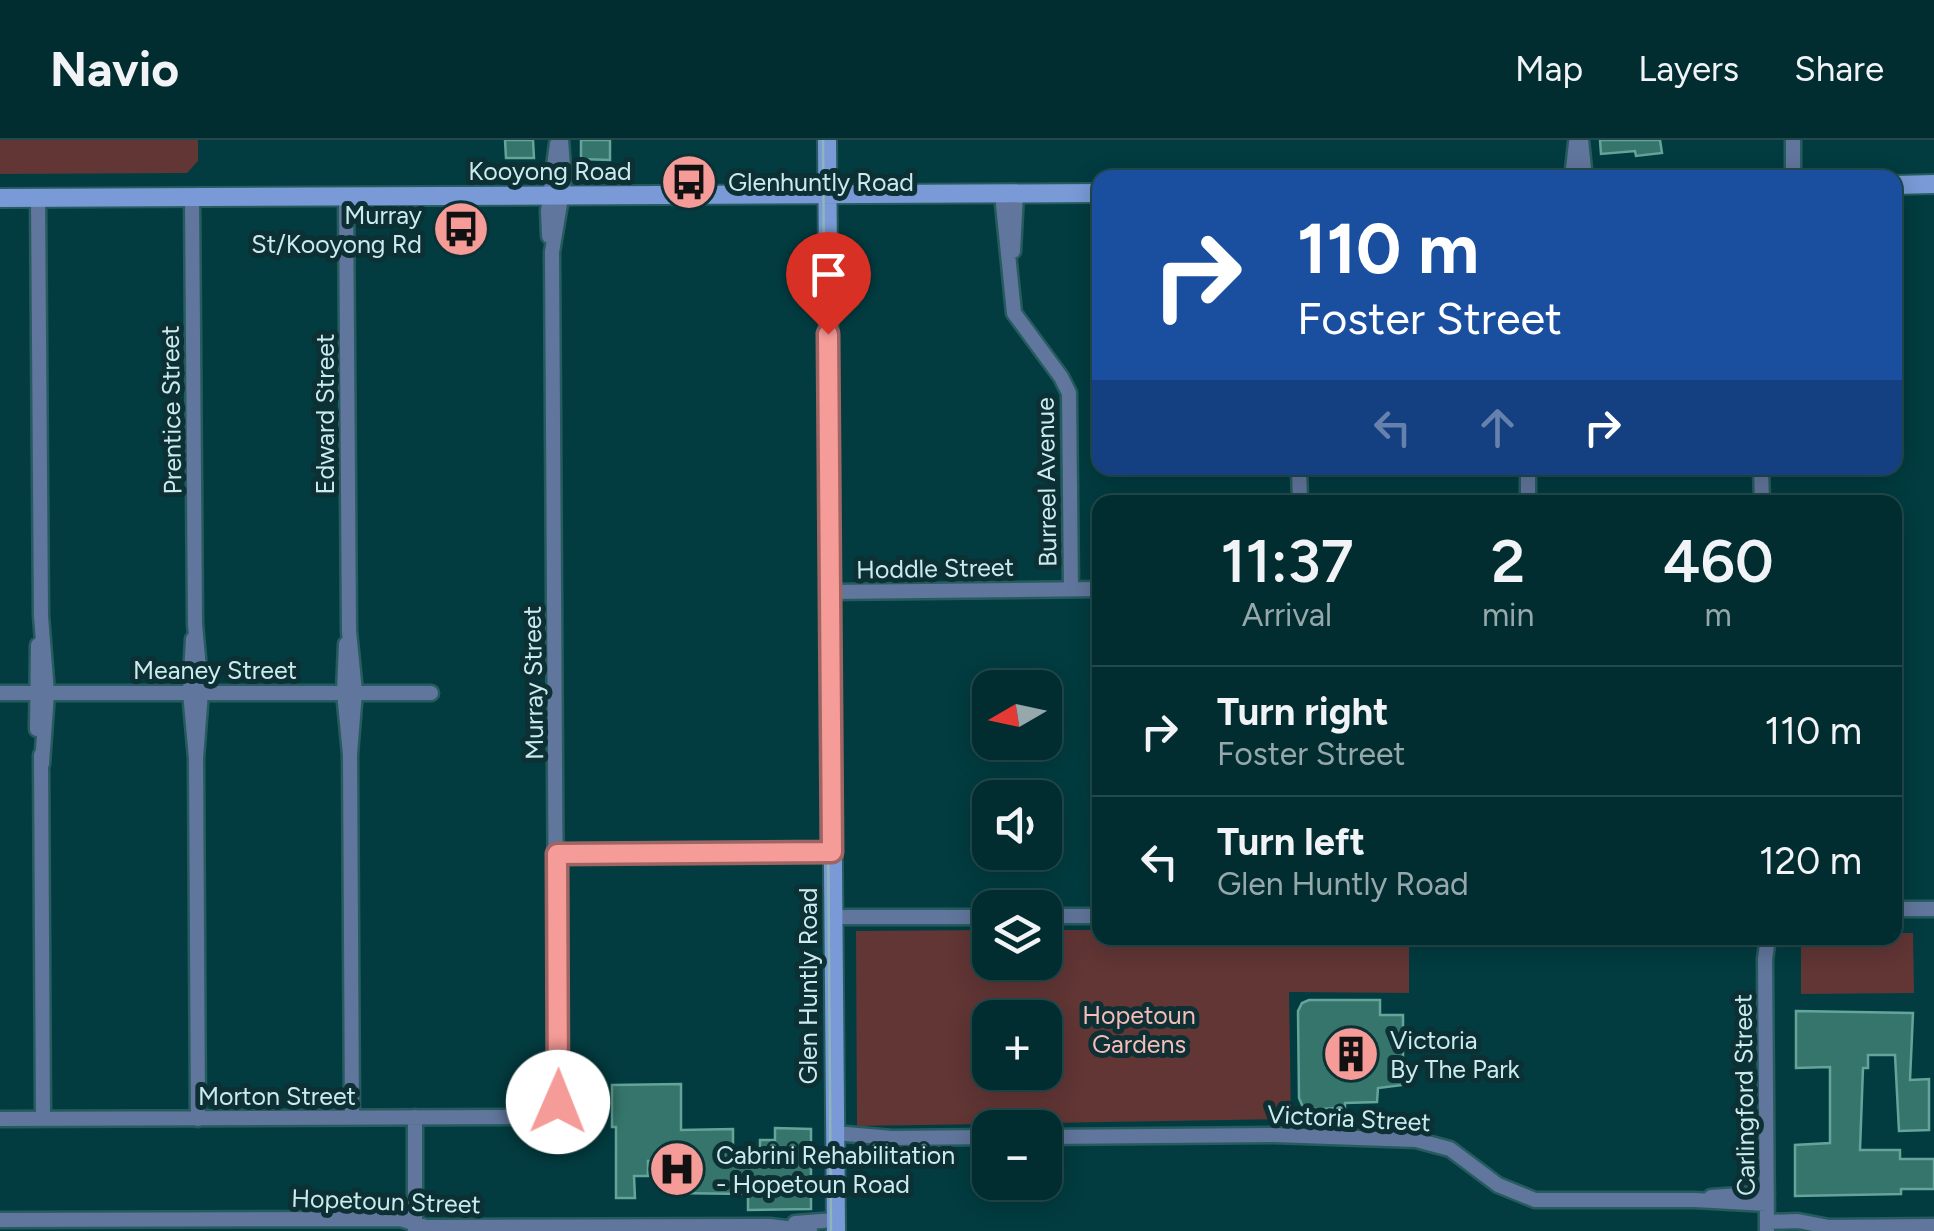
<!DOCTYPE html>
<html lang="en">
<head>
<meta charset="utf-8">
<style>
  body { margin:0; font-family:Figtree,sans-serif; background:#10393c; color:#f1f3f6; height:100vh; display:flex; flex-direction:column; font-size:38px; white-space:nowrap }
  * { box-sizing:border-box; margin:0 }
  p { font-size:32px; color:#96a8ab }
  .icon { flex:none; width:55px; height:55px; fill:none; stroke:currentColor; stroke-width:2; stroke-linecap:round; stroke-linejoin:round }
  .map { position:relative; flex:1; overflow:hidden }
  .details { position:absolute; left:1092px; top:355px; width:810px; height:450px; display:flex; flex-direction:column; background:#022d30; border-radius:20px; box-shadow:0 5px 25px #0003,0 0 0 2px #23494c }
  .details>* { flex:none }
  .banner { position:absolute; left:1092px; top:30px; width:810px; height:305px; border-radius:20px; box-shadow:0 5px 25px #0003,0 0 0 2px #23494c; background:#1a4fa0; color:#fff; overflow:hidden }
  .needle { width:65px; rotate:261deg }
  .controls { position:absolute; left:972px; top:530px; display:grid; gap:20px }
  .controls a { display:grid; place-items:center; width:90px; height:90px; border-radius:20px; background:#022d30; box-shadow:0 5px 25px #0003,0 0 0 2px #23494c; font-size:50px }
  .pin { position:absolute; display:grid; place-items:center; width:85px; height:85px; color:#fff; margin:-102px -42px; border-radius:50% 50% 50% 0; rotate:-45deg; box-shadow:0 0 10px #0007 }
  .pin .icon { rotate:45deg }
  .me { position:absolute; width:110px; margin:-55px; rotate:1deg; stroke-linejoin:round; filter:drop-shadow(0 0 8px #0008) }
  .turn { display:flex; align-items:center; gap:35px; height:210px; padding:0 40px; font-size:45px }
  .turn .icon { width:130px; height:130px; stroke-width:2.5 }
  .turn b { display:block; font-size:70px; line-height:85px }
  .lanes { display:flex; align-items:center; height:95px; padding:0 40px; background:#0003; justify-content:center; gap:50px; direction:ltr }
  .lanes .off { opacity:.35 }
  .eta { display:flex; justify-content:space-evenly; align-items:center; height:170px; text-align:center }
  .eta b { font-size:60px; font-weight:600; line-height:70px }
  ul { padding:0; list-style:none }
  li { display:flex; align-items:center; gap:30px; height:130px; padding:0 40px; border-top:2px solid #23494c }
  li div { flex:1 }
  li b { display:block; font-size:38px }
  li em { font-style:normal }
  header { display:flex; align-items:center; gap:60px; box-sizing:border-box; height:140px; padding:0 50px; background:#022d30; border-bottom:2px solid #23494c }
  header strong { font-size:48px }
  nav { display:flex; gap:55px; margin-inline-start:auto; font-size:35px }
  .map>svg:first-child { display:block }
</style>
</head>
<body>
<header>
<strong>Navio</strong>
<nav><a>Map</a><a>Layers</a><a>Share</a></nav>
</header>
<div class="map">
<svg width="1934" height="1091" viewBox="0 0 1934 1091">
  <rect width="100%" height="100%" fill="#023c40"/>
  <path fill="#613635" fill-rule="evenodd" d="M0,0H198V21L187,33L0,34Z
    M990,790V822H1045V790H1100V798H1409V853L1289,852L1291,979L857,986L856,791ZM990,878H1045V932H990Z
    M1895,793H1913L1914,853L1801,854V798H1895Z"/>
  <path fill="#35756b" stroke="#65a499" stroke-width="2.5" d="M505,0H533L534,18H506Z
    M581,0H610V20L581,19Z
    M1600,0H1660L1662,13L1636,16L1635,11L1601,14Z
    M1309,860H1380V875H1403V945L1378,948L1377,962L1345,963V967L1324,969H1308L1302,965L1299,958L1298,871L1302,863Z
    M1796,871L1913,873L1910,940L1929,939V990L1899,991L1895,915H1868V928H1863L1860,1010H1900V1019H1934V1049H1901V1054L1795,1056V1005L1830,1003V927L1796,928Z
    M681,944V990L733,989V1011L760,1012V1000H775V988L811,989V1069L748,1070V1054L671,1053V1021H648V1036H634L635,1058H616V987H612V945Z"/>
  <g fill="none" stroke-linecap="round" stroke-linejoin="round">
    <g stroke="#265c5f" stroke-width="19">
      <path id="street" d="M1581,0L1585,38
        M1572,38L1576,3
        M1793,38V0
        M1002,54L1014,173L1061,237L1069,253L1071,449
        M192,56L195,484L201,552L196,618
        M346,57L349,491L355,552L350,614
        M38,58L41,476L47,553L42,624
        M549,96L548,71L557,4
        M1013,111L1016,54
        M1299,328L1300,362
        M1528,328V362
        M1761,328L1762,362
        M830,452L1100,449
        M193,499L190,552L196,618L198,979
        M346,504L344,552L350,614L352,978
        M0,553H431
        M37,589L38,505
        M41,615L43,979
        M557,714L832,712
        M1895,769H1934
        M1045,776H1100
        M833,777H990
        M415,977V1091
        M0,979L538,977L551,974L557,967L552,112L564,40L561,0
        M835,993L892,998L990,997
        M1045,997L1274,995L1416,1000L1450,1009L1498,1045L1535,1060H1695L1767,1064
        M1711,1057L1767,1053
        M0,1080L400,1079L426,1087L770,1086L810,1091
        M1768,1082L1798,1081L1829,1087L1934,1086
        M795,1083L835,1080
        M1767,1091L1765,819L1768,798"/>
    </g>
    <g stroke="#265c5f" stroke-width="22">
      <path id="secondary" d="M827,0L836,1091
        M1895,45L1934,44
        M0,58L1100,53"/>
    </g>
    <use href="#street" stroke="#61769c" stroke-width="14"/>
    <use href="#secondary" stroke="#799ad6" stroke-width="18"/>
    <path stroke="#8eb6b9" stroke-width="2.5" d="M823,0L831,1091"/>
  </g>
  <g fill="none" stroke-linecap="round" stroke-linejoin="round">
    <g stroke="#9f6563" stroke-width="25">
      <path id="route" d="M558,962L557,714L832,712L828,194"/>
    </g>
    <use href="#route" stroke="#f59b98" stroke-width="18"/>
  </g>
  <defs>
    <g id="bus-disc" transform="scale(2.875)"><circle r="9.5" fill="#f59b98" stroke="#0c3033"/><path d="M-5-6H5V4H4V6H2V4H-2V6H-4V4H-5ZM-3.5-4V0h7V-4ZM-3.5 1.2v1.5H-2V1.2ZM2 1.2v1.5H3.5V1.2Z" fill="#111"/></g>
    <g id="building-disc" transform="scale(2.875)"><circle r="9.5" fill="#f59b98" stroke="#0c3033"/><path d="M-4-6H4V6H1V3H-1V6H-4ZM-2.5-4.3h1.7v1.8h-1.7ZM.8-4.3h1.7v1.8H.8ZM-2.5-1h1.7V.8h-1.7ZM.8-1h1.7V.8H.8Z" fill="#111"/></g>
    <g id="hospital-disc" transform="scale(2.875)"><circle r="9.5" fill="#f59b98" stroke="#0c3033"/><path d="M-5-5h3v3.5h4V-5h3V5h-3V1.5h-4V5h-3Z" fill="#111"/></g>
  </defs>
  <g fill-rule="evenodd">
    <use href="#bus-disc" x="689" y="42"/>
    <use href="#bus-disc" x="461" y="89"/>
    <use href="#building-disc" x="1351" y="914"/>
    <use href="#hospital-disc" x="677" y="1029"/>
  </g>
  <g text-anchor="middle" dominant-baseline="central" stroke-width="10" stroke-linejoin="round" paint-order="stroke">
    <g font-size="25" fill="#cbebee" stroke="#0c3033">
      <text x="550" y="31">Kooyong Road</text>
      <text transform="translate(171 270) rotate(-91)">Prentice Street</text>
      <text transform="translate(325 274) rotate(-90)">Edward Street</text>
      <text transform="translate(1046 342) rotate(-91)">Burreel Avenue</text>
      <text transform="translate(935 428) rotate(-1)">Hoddle Street</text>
      <text x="215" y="530">Meaney Street</text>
      <text transform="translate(533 543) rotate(-91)">Murray Street</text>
      <text transform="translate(808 846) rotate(-90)">Glen Huntly Road</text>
      <text transform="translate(1744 955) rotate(-91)">Carlingford Street</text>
      <text x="277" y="956">Morton Street</text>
      <text transform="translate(1349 978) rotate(3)">Victoria Street</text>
      <text transform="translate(386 1061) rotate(2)">Hopetoun Street</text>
    </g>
    <g font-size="25" fill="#cbebee" stroke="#0c3033" text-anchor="start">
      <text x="728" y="42">Glenhuntly Road</text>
      <text x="422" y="75" text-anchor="end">Murray<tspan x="422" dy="29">St/Kooyong Rd</tspan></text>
      <text x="1390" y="900">Victoria<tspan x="1390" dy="29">By The Park</tspan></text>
      <text x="716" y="1015">Cabrini Rehabilitation<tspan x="716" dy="29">- Hopetoun Road</tspan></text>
    </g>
    <g font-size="25" fill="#f6bcb9" stroke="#0c3033">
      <text x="1139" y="875">Hopetoun<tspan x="1139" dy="29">Gardens</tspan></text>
    </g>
  </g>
</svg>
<div class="controls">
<a><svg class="needle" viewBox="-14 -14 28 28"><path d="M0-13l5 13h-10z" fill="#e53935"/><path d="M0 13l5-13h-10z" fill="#96a8ab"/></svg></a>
<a><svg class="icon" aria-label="sound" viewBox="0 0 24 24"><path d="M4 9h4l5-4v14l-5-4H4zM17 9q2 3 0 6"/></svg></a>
<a><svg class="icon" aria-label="layers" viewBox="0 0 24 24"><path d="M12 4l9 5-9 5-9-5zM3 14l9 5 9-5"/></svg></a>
<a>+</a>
<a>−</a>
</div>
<div class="pin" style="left:828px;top:194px;background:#d93025"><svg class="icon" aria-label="arrive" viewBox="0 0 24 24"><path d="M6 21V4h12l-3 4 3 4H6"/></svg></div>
<svg class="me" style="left:558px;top:962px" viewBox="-20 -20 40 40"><circle r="19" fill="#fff"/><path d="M0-13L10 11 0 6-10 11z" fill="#f59b98"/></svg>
<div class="banner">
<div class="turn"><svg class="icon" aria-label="right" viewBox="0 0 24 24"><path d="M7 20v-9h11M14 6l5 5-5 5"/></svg><div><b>110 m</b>Foster Street</div></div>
<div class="lanes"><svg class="icon off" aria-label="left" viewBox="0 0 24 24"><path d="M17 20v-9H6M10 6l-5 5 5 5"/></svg><svg class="icon off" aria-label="ahead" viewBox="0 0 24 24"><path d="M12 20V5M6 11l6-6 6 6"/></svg><svg class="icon" aria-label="right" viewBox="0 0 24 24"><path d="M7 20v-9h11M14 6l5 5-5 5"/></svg></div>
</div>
<section class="details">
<div class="eta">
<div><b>11:37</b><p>Arrival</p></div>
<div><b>2</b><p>min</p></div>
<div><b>460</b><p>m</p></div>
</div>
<ul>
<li><svg class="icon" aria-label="right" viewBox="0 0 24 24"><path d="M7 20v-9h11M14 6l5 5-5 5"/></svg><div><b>Turn right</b><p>Foster Street</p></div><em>110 m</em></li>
<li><svg class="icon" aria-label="left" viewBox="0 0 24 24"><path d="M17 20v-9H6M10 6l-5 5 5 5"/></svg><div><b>Turn left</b><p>Glen Huntly Road</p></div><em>120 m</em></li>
</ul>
</section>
</div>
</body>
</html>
